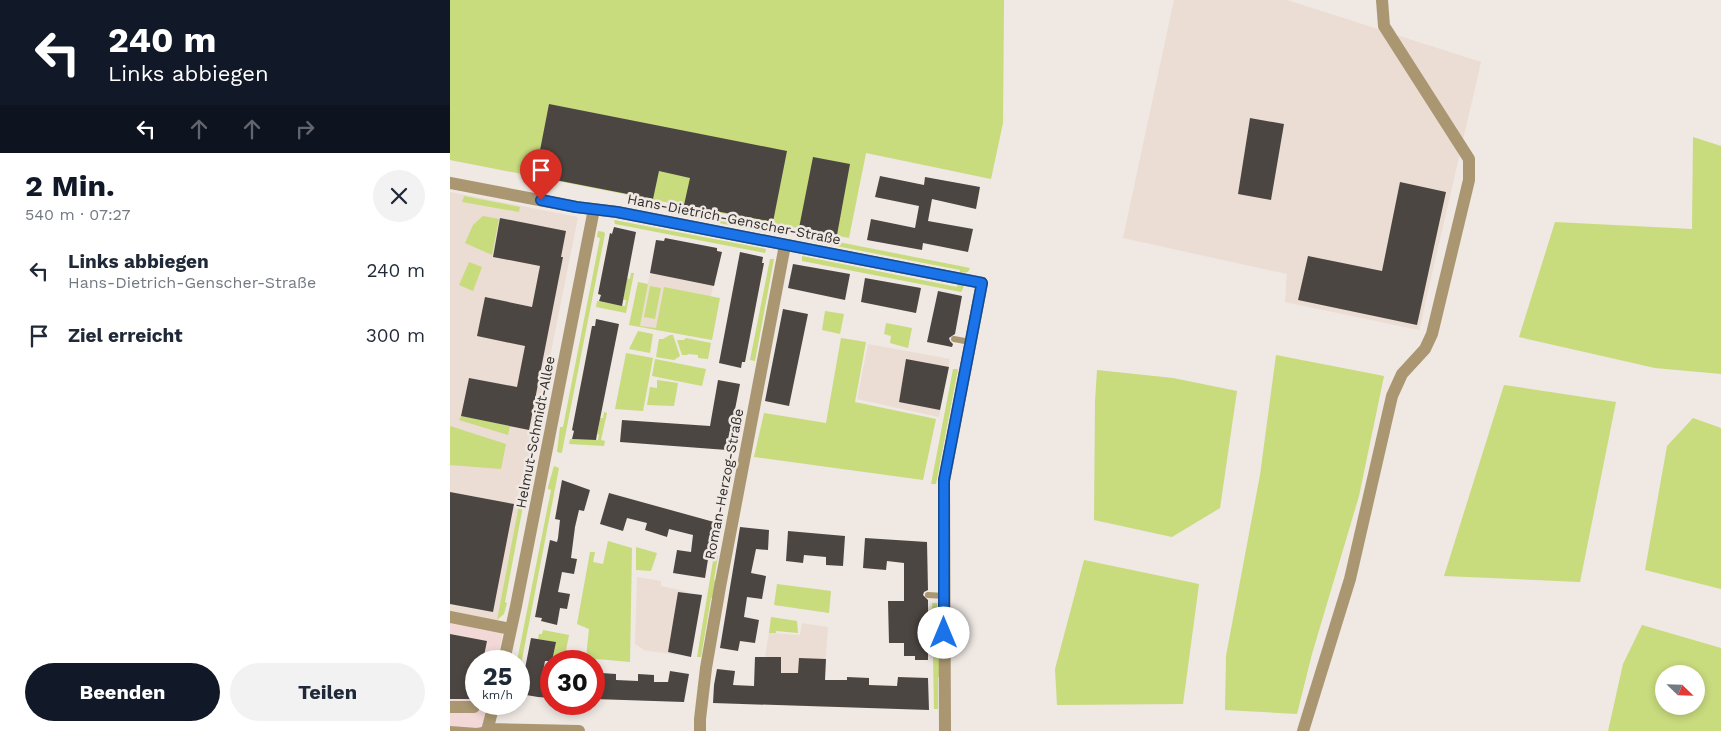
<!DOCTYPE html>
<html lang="de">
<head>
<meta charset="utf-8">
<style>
  body { margin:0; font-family:"Work Sans",sans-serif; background:#f2f2f3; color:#1f2937; height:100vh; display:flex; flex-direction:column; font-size:19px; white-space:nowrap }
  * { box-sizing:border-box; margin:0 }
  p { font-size:16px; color:#747a83 }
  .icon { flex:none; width:28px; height:28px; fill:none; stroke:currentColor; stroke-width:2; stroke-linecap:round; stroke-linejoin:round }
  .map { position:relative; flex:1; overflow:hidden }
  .sheet { display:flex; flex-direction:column; background:#fff; width:450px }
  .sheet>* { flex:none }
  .hud { background:#111827; color:#fff; overflow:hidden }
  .needle { width:32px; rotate:113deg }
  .controls { position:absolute; left:1205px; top:665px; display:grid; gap:10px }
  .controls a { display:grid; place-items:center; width:50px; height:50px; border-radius:50%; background:#fff; box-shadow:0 2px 8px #0003; font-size:25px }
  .speed { position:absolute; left:15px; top:650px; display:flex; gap:10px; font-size:25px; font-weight:700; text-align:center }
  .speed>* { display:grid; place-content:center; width:65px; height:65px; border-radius:50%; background:#fff; box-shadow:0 2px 8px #0003; line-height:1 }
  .speed small { font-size:12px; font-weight:400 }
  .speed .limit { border:8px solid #d22; background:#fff; color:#111 }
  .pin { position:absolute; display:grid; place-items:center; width:42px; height:42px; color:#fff; margin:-51px -21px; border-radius:50% 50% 50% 0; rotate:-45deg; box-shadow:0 0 5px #0007 }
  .pin .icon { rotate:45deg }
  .me { position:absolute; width:55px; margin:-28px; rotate:0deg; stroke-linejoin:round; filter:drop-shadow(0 0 4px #0008) }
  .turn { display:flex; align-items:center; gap:18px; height:105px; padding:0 25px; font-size:22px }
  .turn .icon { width:65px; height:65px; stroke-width:2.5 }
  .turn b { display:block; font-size:35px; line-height:42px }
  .lanes { display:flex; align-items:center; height:48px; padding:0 25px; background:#0003; justify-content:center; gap:25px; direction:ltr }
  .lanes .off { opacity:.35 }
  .round { display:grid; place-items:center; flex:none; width:52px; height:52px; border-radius:26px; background:#f2f2f3 }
  .summary { display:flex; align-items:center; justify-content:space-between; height:85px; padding:0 25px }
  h1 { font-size:30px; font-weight:700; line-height:38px; color:#111827 }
  .primary-button { display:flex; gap:10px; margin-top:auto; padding:10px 25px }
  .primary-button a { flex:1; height:58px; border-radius:30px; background:#111827; color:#fff; font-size:20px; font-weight:700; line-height:58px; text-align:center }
  .primary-button a+a { background:#f2f2f3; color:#1f2937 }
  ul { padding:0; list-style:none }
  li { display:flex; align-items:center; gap:15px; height:65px; padding:0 25px }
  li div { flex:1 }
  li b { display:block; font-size:19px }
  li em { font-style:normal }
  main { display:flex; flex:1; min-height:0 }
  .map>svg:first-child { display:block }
</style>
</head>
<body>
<main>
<section class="sheet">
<div class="hud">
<div class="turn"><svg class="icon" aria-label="left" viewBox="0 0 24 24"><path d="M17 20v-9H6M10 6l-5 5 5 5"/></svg><div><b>240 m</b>Links abbiegen</div></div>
<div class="lanes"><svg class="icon" aria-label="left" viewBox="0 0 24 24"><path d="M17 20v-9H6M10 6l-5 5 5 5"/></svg><svg class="icon off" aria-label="ahead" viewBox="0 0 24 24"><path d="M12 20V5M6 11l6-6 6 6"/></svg><svg class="icon off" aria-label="ahead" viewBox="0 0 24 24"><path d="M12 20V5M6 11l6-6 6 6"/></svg><svg class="icon off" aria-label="right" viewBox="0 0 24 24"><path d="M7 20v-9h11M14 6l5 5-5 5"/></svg></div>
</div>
<div class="summary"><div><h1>2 Min.</h1><p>540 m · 07:27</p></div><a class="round"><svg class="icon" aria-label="close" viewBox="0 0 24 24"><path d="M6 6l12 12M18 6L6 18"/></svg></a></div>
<ul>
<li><svg class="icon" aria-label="left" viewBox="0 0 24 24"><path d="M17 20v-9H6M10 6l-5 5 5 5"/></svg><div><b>Links abbiegen</b><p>Hans-Dietrich-Genscher-Straße</p></div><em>240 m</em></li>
<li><svg class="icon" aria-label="arrive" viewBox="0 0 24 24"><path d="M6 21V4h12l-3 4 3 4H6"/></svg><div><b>Ziel erreicht</b></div><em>300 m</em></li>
</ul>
<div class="primary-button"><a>Beenden</a><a>Teilen</a></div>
</section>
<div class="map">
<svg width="1271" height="731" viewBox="0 0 1271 731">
  <rect width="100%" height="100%" fill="#efe8e3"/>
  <path fill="#f3d8d8" d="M0,622L53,632L47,661H26V704H38L32,731H0Z"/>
  <path fill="#ebddd3" d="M724,0H837L1031,62L969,330L835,302L837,274L673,238Z
    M0,192L128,217L47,621L0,611Z
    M200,273L263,286L253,337L190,326Z
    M418,344L500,359L489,417L407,399Z
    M187,577L211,581V586L238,592L237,593L228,592L218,652L227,654V655L194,650L185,644Z
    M352,623L378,627L374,681L385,689L384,707L304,704V701L294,686H304L305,657H315L319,633L350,635Z"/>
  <path fill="#c8db7d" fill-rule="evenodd" d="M0,0H554L553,123L541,179L416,153L399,238L0,160Z
    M1243,137L1271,146V374L1205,368L1069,337L1105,222L1242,229Z
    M14,196L70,207L69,212L12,202Z
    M223,210L319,228V233L224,214L222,213Z
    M33,216L49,219L42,255L15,243L23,225Z
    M164,220L316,249L315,253L165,224Z
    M148,231L154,232L155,234L112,452L111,453L107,452L110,427H113L150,238L147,237Z
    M356,236H358L520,268L518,272L510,273V270L355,240Z
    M352,256L507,287L508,284L514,285L512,291L511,292L352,261Z
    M320,259H324L305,361L300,360Z
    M19,262L32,267L23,291L9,285Z
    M181,273H184L176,313L146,307L147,301L175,306L176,300H173L177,278L180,279Z
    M188,282L198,284L190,326L206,328L214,287L270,298L262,340L179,325Z
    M200,286L211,288L205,319L194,317Z
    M375,311L394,314L390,334L372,330Z
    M436,323L462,328L458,348L440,343L441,336L434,334Z
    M188,331L203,334L200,353L179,349Z
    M220,335H223L230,356L224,360L206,357L209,339H213Z
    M236,338L261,343L258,359L248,358V355L238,354L237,355H232L227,340H234Z
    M391,338L416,342L405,402L486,419L473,480L304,457L314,413L376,423Z
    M176,353L203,358L193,411L165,409Z
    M826,355L934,376L909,496L862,654L847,714L775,710L776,656L810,475Z
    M205,359L256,369L252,386L202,376Z
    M503,369H508L486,484H481Z
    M647,370L723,378L787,391L770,508L722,537L644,520L645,401Z
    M207,380L228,383L224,406L197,405L200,387L207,388Z
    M1054,385L1166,402L1130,582L994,576Z
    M154,412L157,413L151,440L155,441L154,446L119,444L120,439L148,440L149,435L147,434L150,418H153Z
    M11,416L60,426L58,435L9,420Z
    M1243,418L1271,428V589L1195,570L1217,446Z
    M0,426L56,444L51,469L0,465Z
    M104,466L109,468L69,675V661H67L101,490L98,489V487Z
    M73,484L77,485L55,602L57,603L54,614L47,620Z
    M158,541L182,548L180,662L136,658L139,629L127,624L140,552H145L143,562L153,564Z
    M186,547L207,553L201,571L186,570Z
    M264,555L268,556L264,580L267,581L264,598H261L251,657H247Z
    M634,560L749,584L733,704L607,705L605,669Z
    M327,584L381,591L379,613L324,605Z
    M482,603H487L488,658H491V677H488V709H484Z
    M321,617L347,621L348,633L326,631V633H319Z
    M1192,625L1271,648V731H1158L1173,664ZM1214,674H1246V706H1214Z
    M93,630L119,635L114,660L102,661L105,642L88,639L89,634H92Z"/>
  <path fill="#4c4642" d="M99,104L337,151L323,222L234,205L240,178L209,171L203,199L85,176Z
    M800,118L834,124L821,200L788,194Z
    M363,157L400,164L387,235L349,228Z
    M430,176L474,185L475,177L530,187L526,209L482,199L478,221L523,229L518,252L473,243L472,250L417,240L421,219L465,228L469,206L425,197Z
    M950,182L996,192L967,325L848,300L858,256L932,271Z
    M50,218L116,231L111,257H113L79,430L11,416L19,378L67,387L75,346L27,336L35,297L82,307L90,266L43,257Z
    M164,227L186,232L172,306L149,301L151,295L148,294L160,233L162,234Z
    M215,238L267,248V251L272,252L264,286L200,273L206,240L214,241Z
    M290,252L313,257L312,263H314L295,362H292L291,368L269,363Z
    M343,264L400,274L395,300L338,288Z
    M415,278L471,288L466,313L411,302Z
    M488,291L512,296L505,334L499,338L500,341L503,344L502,347L477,342Z
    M333,309L358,314L339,406L315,401Z
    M146,319L169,324L147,434L146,440L122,439L124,431L122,430L134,368L142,326H145Z
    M456,359L499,367L490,410L449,402Z
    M268,380L290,384L277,450L170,442L172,420L260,426Z
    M112,480L140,490L134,511L129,510L125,527L121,558L127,559L124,574L112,572L108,592L120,594L117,609L110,608L107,625L91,621L92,618L85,617L100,540L107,542L108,538L110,520L105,519Z
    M0,492L64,504L43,612L0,604Z
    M159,493L264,522L255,578L223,573L227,550L241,552L243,535L219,529L217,537L195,530L197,523L177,518L173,531L150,524Z
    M290,527L319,530L318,550L306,549L301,573L316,576L312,599L297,597L294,617L309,620L305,643L290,641L288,651L270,648Z
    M338,531L395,536L393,566L376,565V557L354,555L353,563L336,561Z
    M415,538L477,542L478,590L474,592L473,595L478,600V660H465V656H454V643H439L438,601H454V563L437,561L436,570L413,568Z
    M228,592L252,595L241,657L218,652Z
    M0,634L37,641L33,661H26L25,699H0Z
    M81,638L106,642L102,661H95L92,677L101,679V698L88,697L70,694Z
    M305,657H331V673H348L349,658L376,659L375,680H397V677L419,678V685L447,686L448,677L478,678L479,710L263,703L264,685L267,669L285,671L283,685L304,686Z
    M220,671L239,674L234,702L144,699V680H150L151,673L166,674V680L188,681V674L204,675V682H218Z"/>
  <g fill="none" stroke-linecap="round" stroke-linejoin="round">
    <path stroke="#aa9772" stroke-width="6" d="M504,339L520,342
      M478,595L494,596
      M0,729L27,731L38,729"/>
    <path stroke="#aa9772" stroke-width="12" d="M0,183L126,207L167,212L532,283L494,481L495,731
      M0,617L61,629
      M54,661L66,606L144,209
      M0,707H24
      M38,729L129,731
      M37,731L44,704
      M250,731V719L256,668L270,587L335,245
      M853,731L900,579L942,396L952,374L975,349L982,334L1019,180V159L934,26L932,0"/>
  </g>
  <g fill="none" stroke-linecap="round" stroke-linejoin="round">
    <g stroke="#114b97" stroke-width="12">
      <path id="route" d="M91,200L126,207L167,212L532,283L494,480V633"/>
    </g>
    <use href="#route" stroke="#1a73e8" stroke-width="9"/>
  </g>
  <g text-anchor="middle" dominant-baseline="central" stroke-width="5" stroke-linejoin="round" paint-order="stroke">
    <g font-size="14" fill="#302d2c" stroke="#efe8e3">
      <text transform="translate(284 219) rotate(11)">Hans-Dietrich-Genscher-Straße</text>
      <text transform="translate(85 432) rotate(-79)">Helmut-Schmidt-Allee</text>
      <text transform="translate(274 484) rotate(-79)">Roman-Herzog-Straße</text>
    </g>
  </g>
</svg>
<div class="controls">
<a><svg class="needle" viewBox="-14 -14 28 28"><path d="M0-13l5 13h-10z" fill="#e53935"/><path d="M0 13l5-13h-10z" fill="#747a83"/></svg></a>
</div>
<div class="speed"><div>25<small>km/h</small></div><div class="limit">30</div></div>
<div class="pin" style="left:91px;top:200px;background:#d93025"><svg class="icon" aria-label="arrive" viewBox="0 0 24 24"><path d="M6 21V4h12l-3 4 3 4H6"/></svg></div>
<svg class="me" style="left:494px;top:633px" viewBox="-20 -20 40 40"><circle r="19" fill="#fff"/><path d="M0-13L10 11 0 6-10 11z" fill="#1a73e8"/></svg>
</div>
</main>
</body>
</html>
